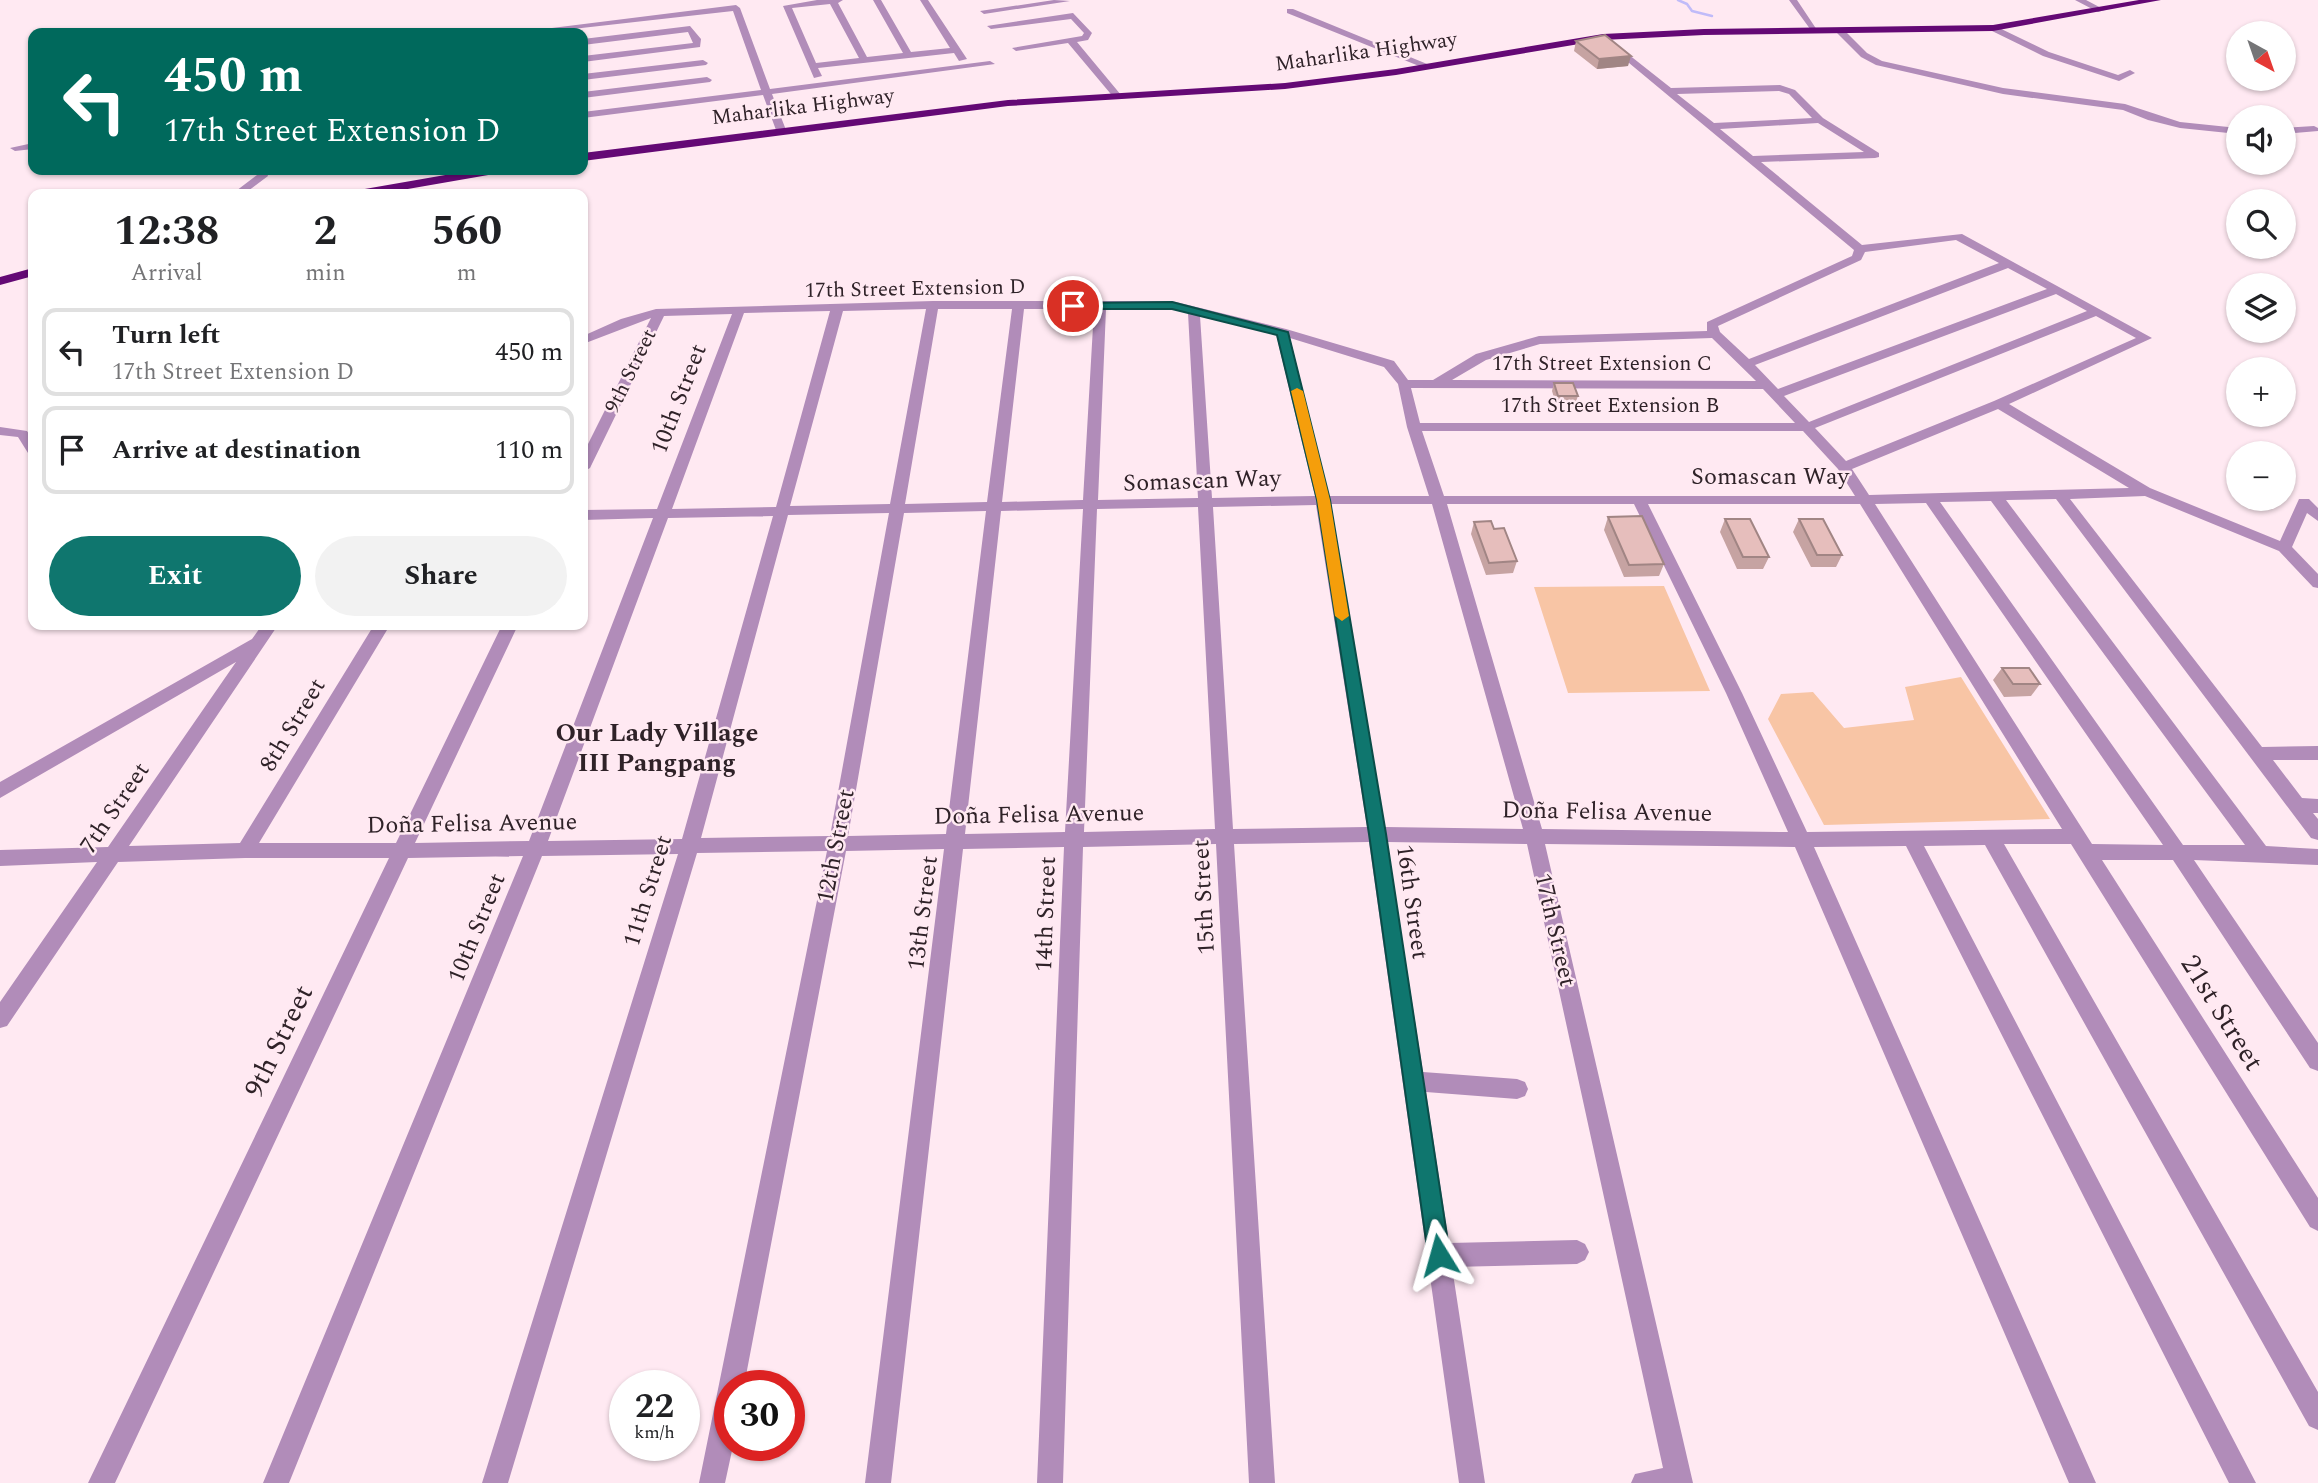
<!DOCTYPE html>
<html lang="en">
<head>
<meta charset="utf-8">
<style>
  body { margin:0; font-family:Spectral,serif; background:#f2f2f2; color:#202124; height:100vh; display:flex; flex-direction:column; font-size:26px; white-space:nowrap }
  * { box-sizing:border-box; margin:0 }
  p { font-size:23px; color:#757577 }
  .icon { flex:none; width:38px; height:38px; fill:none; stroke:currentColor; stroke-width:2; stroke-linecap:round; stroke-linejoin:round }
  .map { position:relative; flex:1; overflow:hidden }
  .drawer { position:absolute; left:28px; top:189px; width:560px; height:441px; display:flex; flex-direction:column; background:#fff; border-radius:14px; box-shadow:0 2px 5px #0004 }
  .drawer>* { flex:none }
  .hud { position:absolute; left:28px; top:28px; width:560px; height:147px; border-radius:14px; box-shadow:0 2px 5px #0004; background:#00695c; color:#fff; overflow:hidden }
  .needle { width:46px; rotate:140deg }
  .tools { position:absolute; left:2226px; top:21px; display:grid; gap:14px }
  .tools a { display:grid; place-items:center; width:70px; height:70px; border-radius:50%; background:#fff; box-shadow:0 2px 5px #0004; font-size:35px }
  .speed { position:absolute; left:609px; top:1370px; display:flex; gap:14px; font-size:35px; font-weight:700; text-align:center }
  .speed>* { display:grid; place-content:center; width:91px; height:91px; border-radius:50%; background:#fff; box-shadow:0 2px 5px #0004; line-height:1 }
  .speed small { font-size:18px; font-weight:400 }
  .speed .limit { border:10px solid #d22; background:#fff; color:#111 }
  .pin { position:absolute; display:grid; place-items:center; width:60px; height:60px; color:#fff; margin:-30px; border:4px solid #fff; border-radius:50%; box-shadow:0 2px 7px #0007 }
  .me { position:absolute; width:77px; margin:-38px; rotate:352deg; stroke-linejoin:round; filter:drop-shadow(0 0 5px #0008) }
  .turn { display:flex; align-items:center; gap:24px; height:147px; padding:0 21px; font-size:32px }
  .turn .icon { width:91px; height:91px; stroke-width:2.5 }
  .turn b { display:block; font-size:49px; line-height:60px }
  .eta { display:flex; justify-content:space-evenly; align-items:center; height:119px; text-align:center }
  .eta b { font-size:42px; font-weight:700; line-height:49px }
  .button { display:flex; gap:14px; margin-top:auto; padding:14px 21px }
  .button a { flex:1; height:80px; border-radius:42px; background:#0f766e; color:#fff; font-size:28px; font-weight:700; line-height:80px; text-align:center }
  .button a+a { background:#f2f2f2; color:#202124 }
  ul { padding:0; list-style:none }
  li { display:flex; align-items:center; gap:21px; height:88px; margin:0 14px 10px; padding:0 7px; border:4px solid #e0e0e0; border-radius:14px }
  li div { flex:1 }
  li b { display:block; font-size:26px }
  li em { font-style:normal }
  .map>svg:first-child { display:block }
</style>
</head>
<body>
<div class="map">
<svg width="2318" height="1483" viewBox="0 0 2318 1483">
  <rect width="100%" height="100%" fill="#ffe9f2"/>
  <path fill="#f8c5a5" d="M1664,586L1710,691L1568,693L1534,587Z
    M1961,677L2050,819L1824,825L1768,719L1781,694L1813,692L1844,728L1914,720L1905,687Z"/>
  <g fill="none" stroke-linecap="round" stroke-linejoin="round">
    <path stroke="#c0bbf9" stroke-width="2.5" d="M1678,0L1687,4L1692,11L1712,16"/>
    <path fill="#b18cb9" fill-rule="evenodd" d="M817,0H843L838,3L867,57L903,53L873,0H881L911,52L950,48L920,0H928L967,59L959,61L954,53L818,68L822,76L814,78L783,6ZM830,4L859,58L816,63L792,8Z
      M1054,0L1070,1L984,14L980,11Z
      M1789,0H1797L1819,33H1813Z
      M2075,0H2086L2105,10L2098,12Z
      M736,5L740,8L770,89L990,61L995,64L772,94L786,130L781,133L776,130L763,95L583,118V112L761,90L733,11L537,33H512Z
      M1287,9H1293L1432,66L1424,68L1287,13Z
      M1073,13L1092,33L1088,40L1077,42L1121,95V99H1115L1068,43L1016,51L1012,48L1082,36L1084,33L1071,19L991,29L987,26Z
      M1993,25L2049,52L2118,75L2130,70L2135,73L2119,81L2043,56L1990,30Z
      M690,26L701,39L700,47L583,62V56L693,43L688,32L583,45V39Z
      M1837,29H1843L1867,53L1882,61L2003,88L2125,104L2180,122L2238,128V134L2180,128L2148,120L2123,110L2003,94L1876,65L1861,57L1837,33Z
      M1614,43L1671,88L1780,85L1795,90L1823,118L1879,153V157L1875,158L1761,162L1862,245L1962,234L2152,338L2009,404L2150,488L2280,541L2299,499H2309L2318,508V521L2307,513L2292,547L2318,574V588L2313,587L2279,551L2145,496L2070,499L2262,747L2318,746V760H2273L2302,798L2318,799V813H2313L2318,819V840L2311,838L2056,499L2006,500L2266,846L2318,849V865L2194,860L2318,1043V1071L2310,1068L2173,860H2102L2318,1198V1231L2310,1227L2071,844H2004L2318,1392V1430L2309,1426L1985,845L1924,846L2256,1483H2229L1906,846L1814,847L2096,1483H2069L1795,847L1545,844L1693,1483H1631L1635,1474L1663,1468L1527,844L1387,842L1423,1072L1517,1079L1525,1082L1528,1089L1525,1096L1517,1099L1426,1092L1449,1243L1577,1240L1585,1244L1589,1252L1585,1260L1577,1264L1452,1267L1485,1483H1459L1369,842L1234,844L1275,1483H1249L1216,844L1083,847L1063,1483H1037L1064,847L963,849L891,1483H865L944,849L846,851L744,1386H730V1446H733L725,1483H699L827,851L697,853L508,1483H482L678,854L542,856L289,1483H263L523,856L408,858L115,1483H88L389,858H245L118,862L7,1026L0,1028V1002L97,862L0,866V850L108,847L236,662L0,798V782L252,639L262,625H278L129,846L240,843L374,625H390L259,843H396L502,625H518L415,843L529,841L653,518L583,520V510L657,509L732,314L664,316L590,468L583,472V454L651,318L583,344V336L621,319L656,309L933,301H1172L1286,329L1394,361L1408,380H1433L1476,354L1539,336L1707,331V322L1852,256L1854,250L1611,48L1610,46ZM1779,91L1789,94L1812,118L1714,123L1677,94ZM1818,123L1864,152L1753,156L1720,129ZM1956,240L1999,263L1749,359L1720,332L1718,326L1861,260L1865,252ZM2008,268L2047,289L1778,389L1755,365ZM2056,294L2087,311L1809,422L1784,396ZM926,309L890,504L790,506L843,311ZM938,309H1012L987,502L905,504ZM1024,309H1094L1083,500L1002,502ZM1106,309H1172L1188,313L1198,498L1098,500ZM830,311L776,507L672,509L744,313ZM1200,316L1276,334L1315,496L1212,498ZM2096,316L2136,338L1994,401L1846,461L1815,428ZM1290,338L1384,367L1398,384L1407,427L1429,496H1329ZM1712,338L1756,381L1452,380L1486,360L1540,344ZM1411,388L1763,389L1795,423H1420ZM1998,409L2129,488L1869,495L1852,469ZM1422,431H1803L1838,469L1855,496H1444ZM1991,501L2245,845H2183L1940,502ZM1926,503L2163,845L2092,844L1875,504ZM1331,504H1432L1523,829L1385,827ZM1447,504H1634L1726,693L1788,832L1542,829ZM1648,504H1860L2062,829L1807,832L1742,693ZM1316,505L1367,827L1233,829L1213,507ZM1198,507L1215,829L1084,832L1097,509ZM1083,509L1065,832L965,834L1001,511ZM986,511L946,834L848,836L904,513ZM889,513L830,836L701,838L788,515ZM773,516L682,839L548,841L668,518Z
      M703,60L708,63L706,65L583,80V74Z
      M707,77L712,80L710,82L583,98V92Z
      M2314,126L2318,128V131L2284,134V128Z
      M33,143V149L15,151L10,148Z
      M256,170H266L268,176L244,194H232L257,175Z
      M0,427L27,431L33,440V454L28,453L18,437L0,435Z"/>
    <path fill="#640975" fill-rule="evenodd" d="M2139,0H2161L1993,31L1704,35L1603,40L1396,75L1285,89L1008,106L583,161V153L1008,100L1285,83L1396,69L1603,34L1704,29L1993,25Z
      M474,170H500L494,174L379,194H353L359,190Z
      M33,268V276L0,285V277Z"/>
  </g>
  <path fill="#c6a3a2" d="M1576,41L1628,66L1597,69L1574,51Z
    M1554,383L1578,396L1575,404H1556L1552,391Z
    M1608,517L1664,564L1659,576L1624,577L1604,530Z
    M1725,519L1769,557L1763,569H1737L1720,532Z
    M1799,519L1842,555L1836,567H1811L1793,532Z
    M1474,522L1494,529L1517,561L1513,573L1486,575L1471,534Z
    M2002,668L2040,684L2031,696L2004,697L1993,680Z"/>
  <path fill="#a18584" d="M1631,56L1628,66L1597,69L1599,59Z"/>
  <path fill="#e6bebc" stroke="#a18584" stroke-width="2" d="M1605,35L1631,56L1599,59L1576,41Z
    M1554,383H1573L1578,396H1558Z
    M1642,516L1664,564L1629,565L1608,517Z
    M1725,519H1750L1769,557H1743Z
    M1799,519H1823L1842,555H1817Z
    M1491,521L1494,529L1504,528L1517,561L1489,563L1474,522Z
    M2002,668H2029L2040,684H2013Z"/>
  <path fill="#0f766e" stroke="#0a4d48" stroke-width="2" d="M1172,302L1288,332L1330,500L1386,834L1450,1255L1447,1262L1439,1265L1431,1262L1428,1255L1369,834L1317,500L1277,335L1172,309H1073L1067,306L1073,303Z"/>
  <path fill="#f59e0b" d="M1297,388L1303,391L1330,500L1349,616L1342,621L1335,616L1317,500L1291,391Z"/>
  <g text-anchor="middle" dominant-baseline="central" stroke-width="5" stroke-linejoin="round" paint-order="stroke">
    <g font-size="21" fill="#2f2228" stroke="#ffe9f2">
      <text transform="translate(1366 52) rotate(-8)">Maharlika Highway</text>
      <text transform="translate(803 107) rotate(-7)">Maharlika Highway</text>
      <text transform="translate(915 289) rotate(-1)">17th Street Extension D</text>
      <text x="1602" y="364">17th Street Extension C</text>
      <text transform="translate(631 371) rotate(-64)">9th Street</text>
      <text x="1610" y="406">17th Street Extension B</text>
    </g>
    <g font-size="24" fill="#2f2228" stroke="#ffe9f2">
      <text transform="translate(679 399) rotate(-69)">10th Street</text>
      <text x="1770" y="477">Somascan Way</text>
      <text transform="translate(1202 481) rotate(-2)">Somascan Way</text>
      <text transform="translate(293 725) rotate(-59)">8th Street</text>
      <text transform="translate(115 808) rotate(-56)">7th Street</text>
      <text transform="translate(1607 812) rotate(1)">Doña Felisa Avenue</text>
      <text transform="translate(1039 815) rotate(-1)">Doña Felisa Avenue</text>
      <text transform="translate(472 824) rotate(-1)">Doña Felisa Avenue</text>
      <text transform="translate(836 846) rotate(-79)">12th Street</text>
      <text transform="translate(648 891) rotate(-73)">11th Street</text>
      <text transform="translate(1204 897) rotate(-93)">15th Street</text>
      <text transform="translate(1412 902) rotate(82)">16th Street</text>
      <text transform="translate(923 913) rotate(-83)">13th Street</text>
      <text transform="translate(1046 914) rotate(-88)">14th Street</text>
      <text transform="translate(477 928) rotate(-68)">10th Street</text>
      <text transform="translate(1555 930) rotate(77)">17th Street</text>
    </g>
    <g font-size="26" font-weight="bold" fill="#2f2228" stroke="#ffe9f2">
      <text x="657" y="733">Our Lady Village<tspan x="657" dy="30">III Pangpang</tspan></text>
    </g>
    <g font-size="28" fill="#2f2228" stroke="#ffe9f2">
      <text transform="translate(2222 1013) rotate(58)">21st Street</text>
      <text transform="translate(279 1041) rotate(-64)">9th Street</text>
    </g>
  </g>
</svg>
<div class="tools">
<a><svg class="needle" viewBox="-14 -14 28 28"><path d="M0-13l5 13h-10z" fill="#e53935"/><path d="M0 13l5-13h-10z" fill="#757577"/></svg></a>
<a><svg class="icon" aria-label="sound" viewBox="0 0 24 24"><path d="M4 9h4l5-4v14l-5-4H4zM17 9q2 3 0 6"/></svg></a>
<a><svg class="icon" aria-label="search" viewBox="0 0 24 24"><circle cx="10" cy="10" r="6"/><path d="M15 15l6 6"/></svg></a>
<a><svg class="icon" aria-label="layers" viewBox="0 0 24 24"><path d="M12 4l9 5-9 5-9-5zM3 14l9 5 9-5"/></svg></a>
<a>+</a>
<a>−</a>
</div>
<div class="speed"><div>22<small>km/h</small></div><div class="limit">30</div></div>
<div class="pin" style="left:1073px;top:306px;background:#d93025"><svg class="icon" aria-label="arrive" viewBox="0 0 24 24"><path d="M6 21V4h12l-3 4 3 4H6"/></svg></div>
<svg class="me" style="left:1439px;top:1255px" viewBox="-20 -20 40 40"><path d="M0-17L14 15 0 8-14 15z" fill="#0f766e" stroke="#fff" stroke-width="4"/></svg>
<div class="hud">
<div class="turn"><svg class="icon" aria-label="left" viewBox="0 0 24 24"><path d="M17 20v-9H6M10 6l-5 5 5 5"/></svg><div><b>450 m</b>17th Street Extension D</div></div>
</div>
<section class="drawer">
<div class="eta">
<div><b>12:38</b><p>Arrival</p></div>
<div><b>2</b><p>min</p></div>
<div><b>560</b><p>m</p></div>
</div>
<ul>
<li><svg class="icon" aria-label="left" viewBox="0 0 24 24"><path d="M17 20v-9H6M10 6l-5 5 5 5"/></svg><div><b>Turn left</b><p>17th Street Extension D</p></div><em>450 m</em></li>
<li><svg class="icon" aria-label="arrive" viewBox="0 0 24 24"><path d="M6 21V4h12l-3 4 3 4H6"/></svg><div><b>Arrive at destination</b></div><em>110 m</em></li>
</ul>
<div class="button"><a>Exit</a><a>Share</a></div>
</section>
</div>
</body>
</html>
